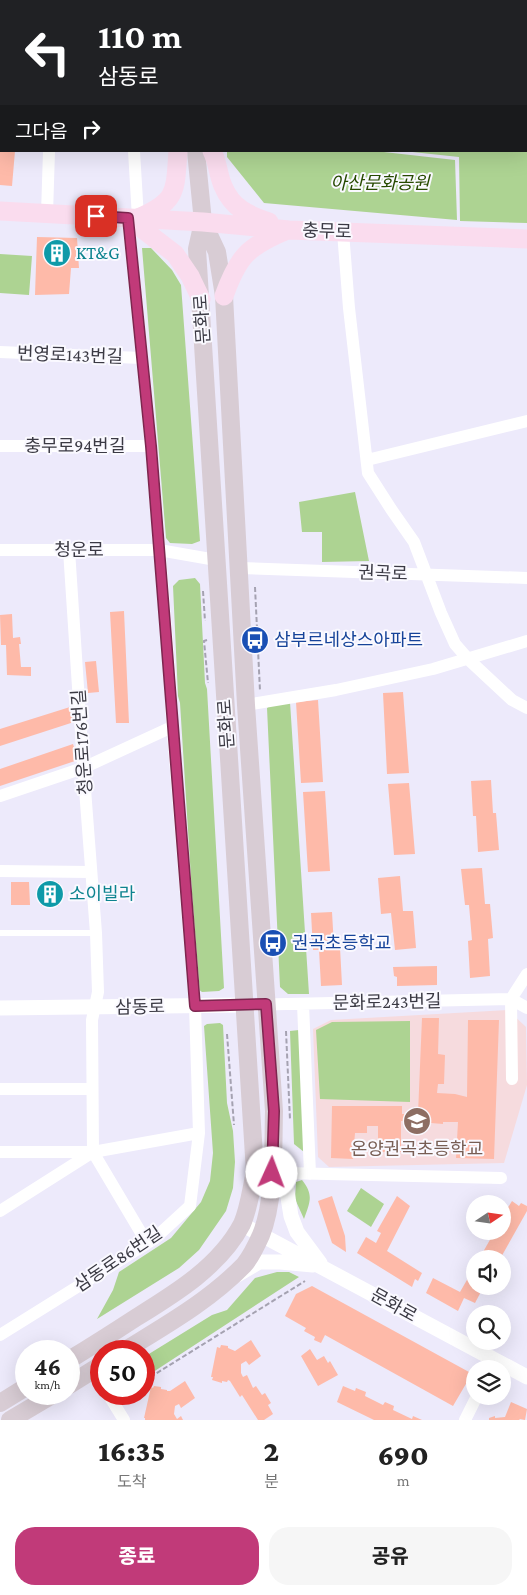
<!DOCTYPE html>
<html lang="ko">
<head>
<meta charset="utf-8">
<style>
  body { margin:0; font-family:"Crimson Pro","Noto Sans KR",serif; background:#f6f6f6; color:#222; height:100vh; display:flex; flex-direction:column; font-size:19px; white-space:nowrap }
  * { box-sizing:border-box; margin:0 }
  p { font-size:16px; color:#767676 }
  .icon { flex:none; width:28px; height:28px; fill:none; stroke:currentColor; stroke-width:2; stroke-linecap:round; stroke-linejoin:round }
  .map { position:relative; height:1420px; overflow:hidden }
  .drawer { display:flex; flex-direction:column; background:#fff; flex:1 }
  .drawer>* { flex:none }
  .top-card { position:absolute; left:0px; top:0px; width:528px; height:152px; box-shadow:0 5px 20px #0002; background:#202124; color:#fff; overflow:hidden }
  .needle { width:32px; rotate:77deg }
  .tools { position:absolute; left:466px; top:1195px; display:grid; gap:10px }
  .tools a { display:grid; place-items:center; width:45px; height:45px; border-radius:50%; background:#fff; box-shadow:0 5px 20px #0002; font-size:25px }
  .speed { position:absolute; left:15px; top:1340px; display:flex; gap:10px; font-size:25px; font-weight:700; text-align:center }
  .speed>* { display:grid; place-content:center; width:65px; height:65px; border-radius:50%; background:#fff; box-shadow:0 5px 20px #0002; line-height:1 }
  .speed small { font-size:12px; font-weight:400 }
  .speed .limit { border:8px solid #d22; background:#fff; color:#111 }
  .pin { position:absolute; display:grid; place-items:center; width:42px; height:42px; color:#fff; margin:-21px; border-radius:10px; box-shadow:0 2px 8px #0006 }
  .me { position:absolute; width:55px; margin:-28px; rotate:2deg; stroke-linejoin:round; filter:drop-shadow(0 0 4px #0008) }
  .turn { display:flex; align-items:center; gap:18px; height:105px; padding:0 15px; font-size:22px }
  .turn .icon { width:65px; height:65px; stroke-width:2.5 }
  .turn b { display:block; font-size:35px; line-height:42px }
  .then { display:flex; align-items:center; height:48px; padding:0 15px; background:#0003; gap:10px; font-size:19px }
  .eta { display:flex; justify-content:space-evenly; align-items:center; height:85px; text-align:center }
  .eta b { font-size:30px; font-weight:800; line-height:35px }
  .button { display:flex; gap:10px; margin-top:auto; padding:10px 15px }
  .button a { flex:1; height:58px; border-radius:20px; background:#c13a79; color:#fff; font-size:20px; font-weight:800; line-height:58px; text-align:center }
  .button a+a { background:#f6f6f6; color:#222 }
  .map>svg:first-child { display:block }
</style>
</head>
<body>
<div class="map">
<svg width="527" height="1420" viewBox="0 0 527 1420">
  <rect width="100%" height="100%" fill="#edeafb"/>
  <path fill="#f6dbde" d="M508,1010L526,1027L527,1085L504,1163L329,1167L318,1157L313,1029L331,1020Z"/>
  <path fill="#add392" d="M216,0H315L316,1H216Z
    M317,0H527V223L460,221L459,157L403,151H526V1H317Z
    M227,151H375L455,160L457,220L264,203L227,157Z
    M142,248H151L172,270L181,285L200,541L192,544L170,543L166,538Z
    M0,254L32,256L29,295L0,293Z
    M355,492L369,561L322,562V532H302L299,502Z
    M195,578L200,584L205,683L207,689L224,988L219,991L202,992L198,989L180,703L178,696L173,586L179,580Z
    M290,702L309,994H288L280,987L267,708L271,704Z
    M410,1021V1102L320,1099L316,1030L332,1022Z
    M220,1023L223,1025L227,1103L233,1131L235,1162L233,1188L226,1211L199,1250L179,1268L97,1319L113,1290L119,1272L171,1238L201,1202L210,1181L213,1153L204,1026L207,1024Z
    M299,1030L304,1152L294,1144L290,1031Z
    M302,1180C314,1195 310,1202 304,1219L295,1199L296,1182Z
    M361,1188L384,1204L371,1227L347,1211Z
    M277,1272H289L299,1277L144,1378V1357L212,1315L227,1310L255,1278Z"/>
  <path fill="#febaa9" d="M0,151H15L12,186L0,185Z
    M37,237L77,238L79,268H71L69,294L35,295Z
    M124,611L129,723H116L110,612Z
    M12,614L13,638L20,637L21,644H19L21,667H31V676L7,675L6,645H1L0,615Z
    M96,661L99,692L88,693L85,662Z
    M403,692L409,773L387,774L383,693Z
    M318,700L323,782L301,783L296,702Z
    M70,707L74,722L0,746V729Z
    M73,744L78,760L0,786V769Z
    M491,780L493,813H496L499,850L478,852L476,816H473L471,781Z
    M409,783L415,854L394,855L388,784Z
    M325,791L330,871L308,872L303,792Z
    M482,868L485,904H490L493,938L488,939L490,976L470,978L468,941L472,940L469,905H465L461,869Z
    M400,876L403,911H413L416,948L395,950L391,913L381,914L378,878Z
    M11,882H29L30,905H11Z
    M59,882V906H41V883Z
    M332,912L334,947H340L342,985L321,986L319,950H313L311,913Z
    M437,966V985L397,986V977L394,976L393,967Z
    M422,1018H439L438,1054L445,1055L444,1084H438L437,1093L455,1094L467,1097L468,1020H499L494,1159L456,1158L458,1122H443V1124L431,1123V1122L401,1121V1152H378V1126H367V1133H355L353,1159L331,1158L332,1106H402V1114H418Z
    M332,1196L345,1236L346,1252L332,1243L318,1201Z
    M397,1196L410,1206L387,1251L422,1273L418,1281L415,1279L412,1287L357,1253L366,1237L376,1243L381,1233L377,1231Z
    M512,1201L519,1206L521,1203L527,1206V1211L500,1259H479L495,1231H502V1217Z
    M475,1266V1286H484L475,1303L464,1298L458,1311L426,1293L433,1278L460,1292Z
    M312,1286L469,1372L470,1377L453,1406L325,1335L321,1343L314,1340L315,1337L304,1331L306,1328L285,1316L296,1294Z
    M251,1340L261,1356L249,1365L246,1361L241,1364V1373L243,1377L247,1375L253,1388L256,1386L262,1395L265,1393L271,1403L268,1405L273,1414L264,1420H258L242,1395L240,1397L230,1381L228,1380L227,1382L222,1381V1383L212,1380L213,1377H211L217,1347L220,1348L221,1345L228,1346V1348L235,1351Z
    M310,1349L317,1360L324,1356L328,1363L330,1361L338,1375L318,1386L301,1356Z
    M185,1381L195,1398L181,1408L179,1404L175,1406L174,1414L177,1419L181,1416L183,1420H145V1418H144L151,1387L153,1388L154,1386L161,1387V1389L167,1390V1391H170Z
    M343,1386L355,1391L356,1388L366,1392L365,1396L383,1405L385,1402L394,1406L393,1410L412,1419L413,1416L422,1420H374L337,1402Z
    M511,1402L527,1409L525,1420L520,1419L519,1420H489V1418L495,1416V1418L505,1417Z"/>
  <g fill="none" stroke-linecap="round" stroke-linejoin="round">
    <path stroke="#a5a2b1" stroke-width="2" stroke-dasharray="5 2.5" stroke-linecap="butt" d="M255,587L260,691
      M203,591L205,621
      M207,640L204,641L208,683
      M286,1031L290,1120
      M227,1034L234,1125
      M144,1381L305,1281"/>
    <path stroke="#fff" stroke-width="6" d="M0,933H96"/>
    <path stroke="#fff" stroke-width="12" d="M49,0V1
      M126,0L127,1
      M134,151L138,218
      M47,214L49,151
      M343,232L349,308L368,473L391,509L414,542L441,613L455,644L468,659L512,700L527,708
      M0,352L141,358
      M0,446H151
      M367,460L527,421
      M0,550H159L216,560
      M69,550L83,763L96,933L98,992L92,1020L93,1152L147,1243
      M240,568L527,578
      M246,705L336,690L433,669L527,641
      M0,796L83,768L172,727
      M0,871L91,872
      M511,999L512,1079
      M511,999L527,974
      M303,1004L310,1174
      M245,1005L511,999L527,1008
      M0,1089H92
      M0,1152H93L199,1133
      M284,1173L501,1178
      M0,1211L93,1152
      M0,1335L154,1239L190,1206L199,1133L195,1006L172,721L170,679L151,446L128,218
      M93,1370L101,1383
      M108,1394L124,1420
      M465,1420L477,1396"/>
    <path stroke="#fff" stroke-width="15" d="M0,1008L245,1005
      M274,1150L284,1173L291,1216L297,1232L320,1263
      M241,1224L527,1377
      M237,1275L259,1262H280L313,1265"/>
    <path stroke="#d8ccd4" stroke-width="18" d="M182,0V1
      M124,1351C166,1325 209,1301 244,1265C250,1258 257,1244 261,1235C275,1201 273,1148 274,1111L246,705L224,296L217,252L203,222
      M69,1360C92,1346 114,1332 137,1317C176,1293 220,1266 242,1224C249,1208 251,1189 255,1172L197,249L203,222L196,151
      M69,1385L101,1365
      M0,1403L26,1387
      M10,1420L54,1394"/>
    <path stroke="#fadcee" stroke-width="19" d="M212,151C218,162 218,175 223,186C232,208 248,215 269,222
      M0,211L203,222L289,230L527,239
      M128,218L175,254L190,276L201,299
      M138,218C178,201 175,191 178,151
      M224,296C238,257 247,247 285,231"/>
  </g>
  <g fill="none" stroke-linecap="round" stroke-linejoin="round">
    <g stroke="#7d264f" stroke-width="12">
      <path id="route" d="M96,216L128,218L151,446L195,1006L266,1004L274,1111L272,1173"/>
    </g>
    <use href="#route" stroke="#c13a79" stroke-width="9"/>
  </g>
  <defs>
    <g id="building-disc" transform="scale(1.4375)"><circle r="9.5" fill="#0f9aa8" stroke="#faf9ff"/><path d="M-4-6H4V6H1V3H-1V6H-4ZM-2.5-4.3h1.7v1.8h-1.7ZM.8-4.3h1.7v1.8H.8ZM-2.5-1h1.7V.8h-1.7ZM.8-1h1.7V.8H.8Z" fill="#fff"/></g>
    <g id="bus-disc" transform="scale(1.4375)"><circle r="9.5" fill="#1a4fb4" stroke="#faf9ff"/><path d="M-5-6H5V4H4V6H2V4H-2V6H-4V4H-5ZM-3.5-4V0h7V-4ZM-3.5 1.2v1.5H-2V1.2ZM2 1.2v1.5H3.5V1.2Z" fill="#fff"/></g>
    <g id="school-disc" transform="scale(1.4375)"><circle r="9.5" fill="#8d6e63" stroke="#faf9ff"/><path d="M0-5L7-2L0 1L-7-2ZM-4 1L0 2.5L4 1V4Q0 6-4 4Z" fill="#fff"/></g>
  </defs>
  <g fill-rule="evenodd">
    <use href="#building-disc" x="57" y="253"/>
    <use href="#bus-disc" x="255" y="640"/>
    <use href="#building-disc" x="50" y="894"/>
    <use href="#bus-disc" x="273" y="943"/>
    <use href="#school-disc" x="417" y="1121"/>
  </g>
  <g text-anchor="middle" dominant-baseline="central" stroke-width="4" stroke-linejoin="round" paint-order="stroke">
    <g font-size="18" font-style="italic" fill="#274a00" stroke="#faf9ff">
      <text x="380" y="183">아산문화공원</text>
    </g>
    <g font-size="18" fill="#3b3a44" stroke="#faf9ff">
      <text transform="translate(327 231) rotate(2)">충무로</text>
      <text transform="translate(202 319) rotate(-94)">문화로</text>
      <text transform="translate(70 355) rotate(2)">번영로143번길</text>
      <text x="75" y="446">충무로94번길</text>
      <text x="79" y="550">청운로</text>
      <text transform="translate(383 573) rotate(2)">권곡로</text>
      <text transform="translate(226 724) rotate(-94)">문화로</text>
      <text transform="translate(82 742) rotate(-94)">청운로176번길</text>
      <text transform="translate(387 1002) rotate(-1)">문화로243번길</text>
      <text transform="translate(140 1007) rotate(-1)">삼동로</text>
      <text transform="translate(118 1259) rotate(-34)">삼동로86번길</text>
      <text transform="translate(394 1305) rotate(29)">문화로</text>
    </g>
    <g font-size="18" fill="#0d838f" stroke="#faf9ff" text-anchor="start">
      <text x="76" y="253">KT&amp;G</text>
      <text x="69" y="894">소이빌라</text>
    </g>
    <g font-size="18" fill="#164399" stroke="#faf9ff" text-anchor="start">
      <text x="274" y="640">삼부르네상스아파트</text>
      <text x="292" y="943">권곡초등학교</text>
    </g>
    <g font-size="18" fill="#785e54" stroke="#faf9ff">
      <text x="417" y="1149">온양권곡초등학교</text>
    </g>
  </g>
</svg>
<div class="tools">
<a><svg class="needle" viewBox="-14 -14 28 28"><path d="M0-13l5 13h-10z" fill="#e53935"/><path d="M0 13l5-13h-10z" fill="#767676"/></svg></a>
<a><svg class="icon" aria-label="sound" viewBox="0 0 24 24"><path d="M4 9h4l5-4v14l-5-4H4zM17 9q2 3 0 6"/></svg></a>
<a><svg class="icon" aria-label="search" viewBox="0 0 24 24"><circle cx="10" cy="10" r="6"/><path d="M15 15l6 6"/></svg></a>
<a><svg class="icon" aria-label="layers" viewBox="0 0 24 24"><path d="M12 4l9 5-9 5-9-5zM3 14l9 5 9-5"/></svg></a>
</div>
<div class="speed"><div>46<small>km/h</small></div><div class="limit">50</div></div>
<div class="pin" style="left:96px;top:216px;background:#d93025"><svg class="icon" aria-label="arrive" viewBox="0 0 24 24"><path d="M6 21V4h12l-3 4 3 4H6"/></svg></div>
<svg class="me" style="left:272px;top:1173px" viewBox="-20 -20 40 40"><circle r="19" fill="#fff"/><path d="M0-13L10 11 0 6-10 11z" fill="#c13a79"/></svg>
<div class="top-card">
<div class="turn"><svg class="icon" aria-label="left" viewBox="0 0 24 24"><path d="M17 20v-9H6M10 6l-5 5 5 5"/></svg><div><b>110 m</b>삼동로</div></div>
<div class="then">그다음<svg class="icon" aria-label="right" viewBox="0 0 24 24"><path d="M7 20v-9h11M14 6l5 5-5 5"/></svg></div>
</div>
</div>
<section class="drawer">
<div class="eta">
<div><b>16:35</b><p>도착</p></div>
<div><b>2</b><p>분</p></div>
<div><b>690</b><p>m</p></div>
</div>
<div class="button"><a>종료</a><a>공유</a></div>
</section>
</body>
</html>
